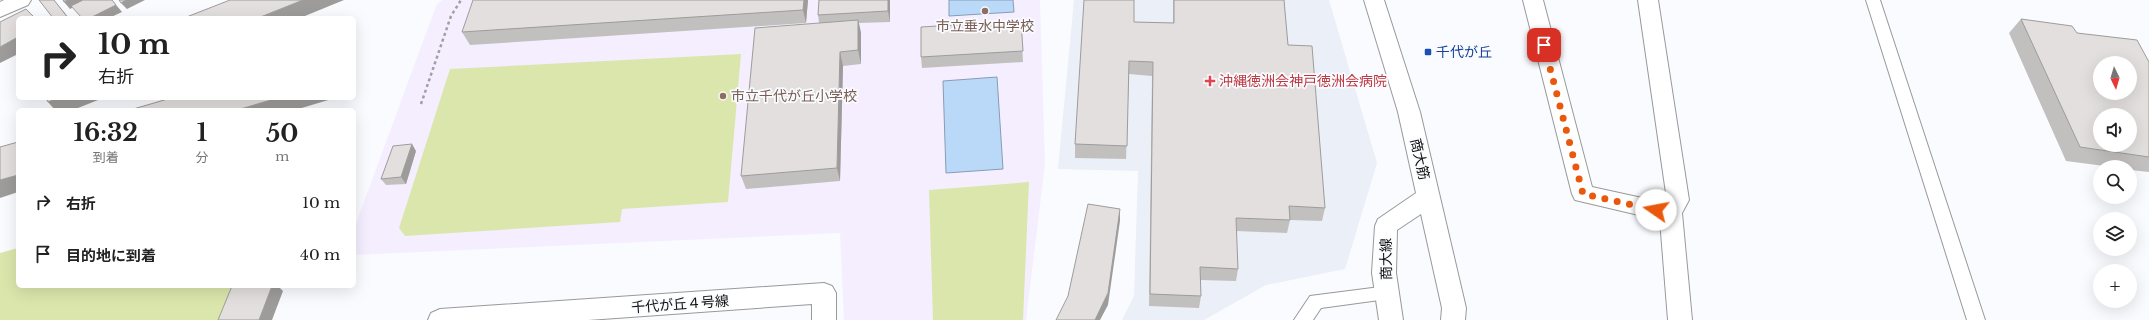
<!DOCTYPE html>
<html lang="ja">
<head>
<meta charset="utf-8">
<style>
  body { margin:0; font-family:"Libre Baskerville","Noto Sans JP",serif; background:#f2f2f2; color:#222; height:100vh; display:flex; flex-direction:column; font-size:15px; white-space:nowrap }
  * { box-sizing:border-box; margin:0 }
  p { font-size:13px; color:#767676 }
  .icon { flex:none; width:22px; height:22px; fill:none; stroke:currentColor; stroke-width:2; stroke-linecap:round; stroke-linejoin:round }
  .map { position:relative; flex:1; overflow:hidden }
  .drawer { position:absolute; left:16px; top:108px; width:340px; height:180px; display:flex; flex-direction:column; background:#fff; border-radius:6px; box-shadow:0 4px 16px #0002 }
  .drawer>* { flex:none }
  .top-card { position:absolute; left:16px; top:16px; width:340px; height:84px; border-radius:6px; box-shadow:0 4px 16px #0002; background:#fff; color:#222; overflow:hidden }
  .needle { width:26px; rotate:175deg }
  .fabs { position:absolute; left:2093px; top:56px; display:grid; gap:8px }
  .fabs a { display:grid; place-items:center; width:44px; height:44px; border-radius:50%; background:#fff; box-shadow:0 4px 16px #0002; font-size:20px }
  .pin { position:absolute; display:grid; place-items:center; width:34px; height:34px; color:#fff; margin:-17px; border-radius:8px; box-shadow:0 2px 6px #0006 }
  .me { position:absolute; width:44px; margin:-22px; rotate:282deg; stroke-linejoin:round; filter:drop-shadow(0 0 3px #0008) }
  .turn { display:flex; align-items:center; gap:14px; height:84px; padding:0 16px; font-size:18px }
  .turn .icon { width:52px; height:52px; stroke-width:2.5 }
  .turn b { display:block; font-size:28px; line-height:34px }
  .eta { display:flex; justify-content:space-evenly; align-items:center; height:68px; text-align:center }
  .eta b { font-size:24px; font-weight:700; line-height:28px }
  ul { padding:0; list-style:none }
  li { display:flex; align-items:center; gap:12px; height:52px; padding:0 16px }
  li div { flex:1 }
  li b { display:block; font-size:15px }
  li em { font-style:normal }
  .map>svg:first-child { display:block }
</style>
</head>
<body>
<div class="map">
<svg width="2149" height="320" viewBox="0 0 2149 320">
  <rect width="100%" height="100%" fill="#fafbfe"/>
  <path fill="#eaeff8" d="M1074,0H1329L1377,163L1345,269L1266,285L1204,320H1122L1134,296L1138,171L1058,169Z"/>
  <path fill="#f5eeff" d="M442,0H1040L1045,164L1026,320H844L840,233L354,255V229L436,6Z"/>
  <path fill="#dbe6ac" d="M741,54L728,202L622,209L620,222L405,236L399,228L450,69Z
    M1029,182L1023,320H933L929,190Z
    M18,248V286H233L220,320H0V253Z"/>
  <path fill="#bad9f8" stroke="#879db3" d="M949,0H1013L1014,12L949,16Z
    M997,77L1003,169L946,173L943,81Z"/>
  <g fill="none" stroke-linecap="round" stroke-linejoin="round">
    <g stroke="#98999b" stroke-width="2">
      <path id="lane" d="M1866,0H1880L1985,320H1967Z
        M1388,286L1394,288L1397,293L1394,298L1321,308L1313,320H1294L1310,296Z"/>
    </g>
    <g stroke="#98999b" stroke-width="2">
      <path id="street" d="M4,0H31L28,5L0,17V2Z
        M1523,0H1543L1592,187L1665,203L1667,200L1638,0H1658L1689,200L1682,213L1692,320H1668L1660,220L1575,200L1572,194Z
        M824,283L832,286L836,293V320H812V304L588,320H428L431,313L440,309Z"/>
    </g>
    <g stroke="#98999b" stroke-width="2">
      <path id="secondary" d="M1364,0H1384L1420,112L1466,308L1465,320H1441L1442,308L1421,214L1397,230L1396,273L1403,320H1379L1372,273L1375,226L1378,219L1416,193L1398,112Z"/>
    </g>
    <path stroke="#9fa0a2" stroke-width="2.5" stroke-dasharray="3 3" stroke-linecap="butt" d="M421,104L451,16L461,0"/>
    <use href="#lane" fill="#fff" fill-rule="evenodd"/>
    <use href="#street" fill="#fff" fill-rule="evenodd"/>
    <use href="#secondary" fill="#fff" fill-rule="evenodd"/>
  </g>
  <path fill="#c2c0bf" d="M808,0L806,23L470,45L462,32Z
    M819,0H890V22L859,23L861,33V64L843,66L840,181L746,189L741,176L819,23L818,15Z
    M1173,0H1284L1288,45L1325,208L1322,221L1290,220L1287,233L1236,231L1238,269L1236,281L1200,280L1201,296L1199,308L1149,306L1152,76L1129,74L1126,159L1075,158V144L1134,22L1173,23Z
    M2021,19L2077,33L2149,62V172L2130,170V167H2112L2066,161L2009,33Z
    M1021,21L1023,62L922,68L921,57Z
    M416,151L406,184L386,185L381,179Z"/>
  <path fill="#9e9c9b" d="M54,0L69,18H68Z
    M68,0H88L70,9L64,2Z
    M112,0L122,12L109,18H90Z
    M126,0H145L127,9L121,3Z
    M303,0H344L300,18H258Z
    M804,0H808L806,23L803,10Z
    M888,0H890V22L888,11Z
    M858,20L861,33V64L858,50Z
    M18,37V54L0,63V47Z
    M840,52L843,66L840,181L837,168Z
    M58,98H103L73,110H55L48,102Z
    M278,98H335L295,110H237Z
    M412,144L416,151L406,184L401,177Z
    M18,175V192L0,198V180Z
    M1120,209V221L1108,305L1100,320H1095Z
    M272,286H278L283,291L272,320H259Z"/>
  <path fill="#e2dfde" stroke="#9e9c9b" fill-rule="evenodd" d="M39,0H54L68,18H53Z
    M63,0H68L64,2Z
    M83,0H112L116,5L90,18H82L71,6Z
    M119,0H126L121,3Z
    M230,0H303L258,18H184Z
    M473,0H804L803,10L462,32Z
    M819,0H888V11L818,15Z
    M1084,0H1134V22L1174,23V0H1284L1288,45L1312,46L1325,208L1289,206L1290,220L1236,218L1238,269L1200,267L1201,296L1150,294L1153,62L1129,61L1127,146L1075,144Z
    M26,9L35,18H18V37L0,47V22Z
    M2021,19L2072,26L2077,33L2137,40L2149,62V157L2080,147ZM2100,63H2130V93H2100ZM2100,115H2130V145H2100Z
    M858,20V50L840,52L837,168L741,176L755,28Z
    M1021,21L1023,51L921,57V27Z
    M46,98H58L48,102Z
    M171,98H278L237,110H130Z
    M18,142V175L0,180V147Z
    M412,144L401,177L381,179L393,146Z
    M1088,204L1120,209L1108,293L1095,320H1056L1068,296Z
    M232,286H272L259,320H218Z"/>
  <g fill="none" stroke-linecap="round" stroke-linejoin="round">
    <path stroke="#ea580c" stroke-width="7" stroke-dasharray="0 12.6" d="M1544,45L1583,194L1656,210"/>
  </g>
  <g fill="#8d6e63" stroke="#fafbfe" stroke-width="1.5">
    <circle cx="985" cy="11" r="4"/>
    <circle cx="723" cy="96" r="4"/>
  </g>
  <rect fill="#1a4fb4" stroke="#fafbfe" stroke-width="1.5" x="1424" y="48" width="8" height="8" rx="2"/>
  <path fill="#e0444e" stroke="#fafbfe" stroke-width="1.5" d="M1208 75h4v4h4v4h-4v4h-4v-4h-4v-4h4z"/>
  <g text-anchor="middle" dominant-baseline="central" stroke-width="3.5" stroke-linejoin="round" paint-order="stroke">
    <g font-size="14" fill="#785e54" stroke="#fafbfe">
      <text x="985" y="26">市立垂水中学校</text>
      <text x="731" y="96" text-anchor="start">市立千代が丘小学校</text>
    </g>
    <g font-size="14" fill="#164399" stroke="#fafbfe" text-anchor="start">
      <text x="1436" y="52">千代が丘</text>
    </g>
    <g font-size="14" fill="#be3a42" stroke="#fafbfe" text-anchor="start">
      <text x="1219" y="81">沖縄徳洲会神戸徳洲会病院</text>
    </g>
    <g font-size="14" fill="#101011" stroke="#fafbfe">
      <text transform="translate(1420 159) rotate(77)">商大筋</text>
      <text transform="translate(1386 259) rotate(-91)">商大線</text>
      <text transform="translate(680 304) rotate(-4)">千代が丘４号線</text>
    </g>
  </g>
</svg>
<div class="fabs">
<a><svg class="needle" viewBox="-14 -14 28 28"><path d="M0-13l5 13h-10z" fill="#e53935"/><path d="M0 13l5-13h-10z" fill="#767676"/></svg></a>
<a><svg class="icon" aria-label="sound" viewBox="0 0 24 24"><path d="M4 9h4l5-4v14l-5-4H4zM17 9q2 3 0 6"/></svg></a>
<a><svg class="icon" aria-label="search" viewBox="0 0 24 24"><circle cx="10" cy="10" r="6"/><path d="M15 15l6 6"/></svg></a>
<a><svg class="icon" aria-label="layers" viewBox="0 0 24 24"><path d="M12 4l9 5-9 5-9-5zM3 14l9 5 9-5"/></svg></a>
<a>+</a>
</div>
<div class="pin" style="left:1544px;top:45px;background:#d93025"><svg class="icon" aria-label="arrive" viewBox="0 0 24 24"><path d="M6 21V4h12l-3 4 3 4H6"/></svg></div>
<svg class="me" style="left:1656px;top:210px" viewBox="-20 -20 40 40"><circle r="19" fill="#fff"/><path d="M0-13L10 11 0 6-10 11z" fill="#ea580c"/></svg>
<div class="top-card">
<div class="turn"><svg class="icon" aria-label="right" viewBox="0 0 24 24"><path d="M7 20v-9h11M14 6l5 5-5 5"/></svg><div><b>10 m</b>右折</div></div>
</div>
<section class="drawer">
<div class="eta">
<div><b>16:32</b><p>到着</p></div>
<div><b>1</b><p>分</p></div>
<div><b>50</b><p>m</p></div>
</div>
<ul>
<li><svg class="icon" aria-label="right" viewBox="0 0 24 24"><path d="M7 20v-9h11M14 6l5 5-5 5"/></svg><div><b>右折</b></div><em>10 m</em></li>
<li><svg class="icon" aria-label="arrive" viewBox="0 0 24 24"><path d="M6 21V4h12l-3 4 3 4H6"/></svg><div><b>目的地に到着</b></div><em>40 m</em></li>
</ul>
</section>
</div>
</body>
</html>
